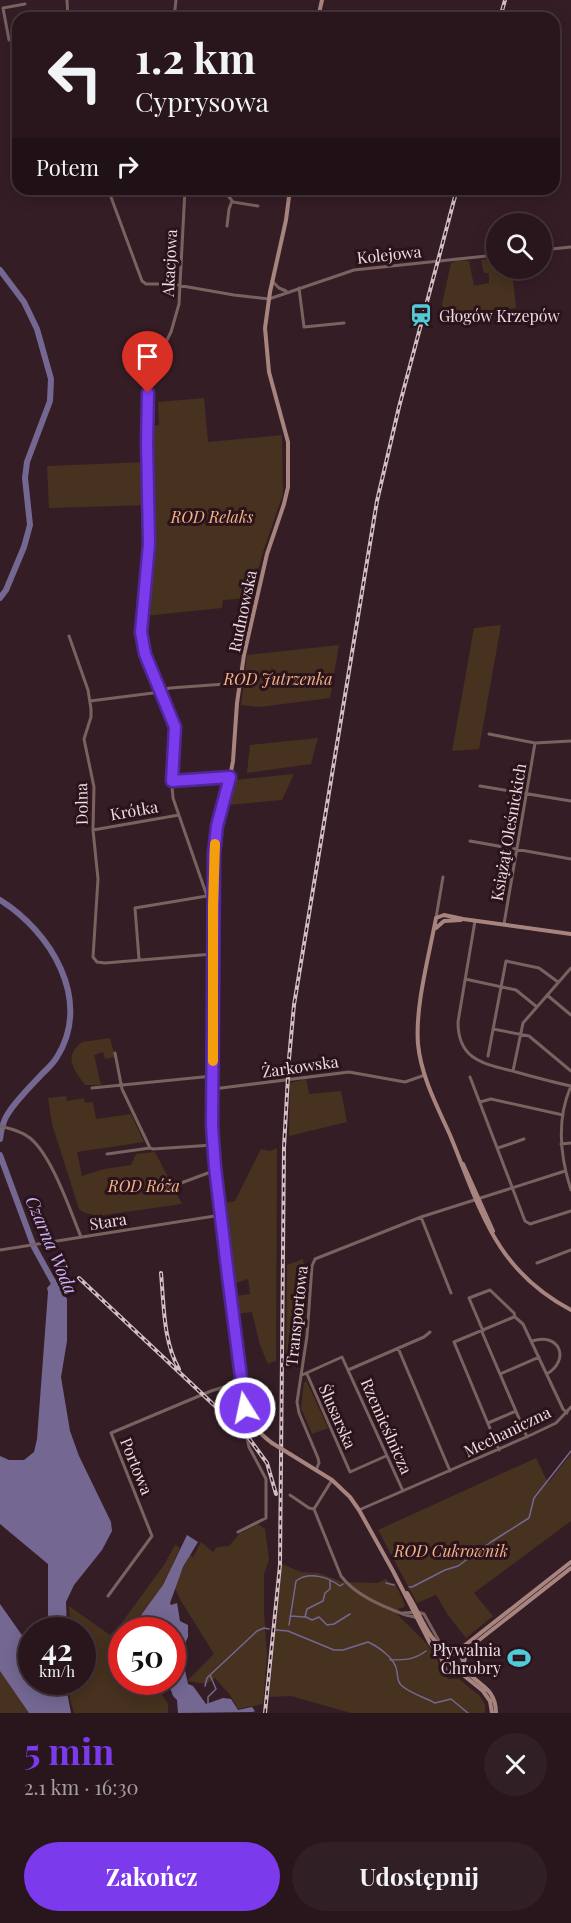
<!DOCTYPE html>
<html lang="pl">
<head>
<meta charset="utf-8">
<style>
  body { margin:0; font-family:"Playfair Display",serif; background:#301f25; color:#f1f3f6; height:100vh; display:flex; flex-direction:column; font-size:22px; white-space:nowrap }
  * { box-sizing:border-box; margin:0 }
  p { font-size:20px; color:#a59fa3 }
  .icon { flex:none; width:33px; height:33px; fill:none; stroke:currentColor; stroke-width:2; stroke-linecap:round; stroke-linejoin:round }
  .map { position:relative; height:1713px; overflow:hidden }
  .panel { display:flex; flex-direction:column; background:#28161c; flex:1 }
  .panel>* { flex:none }
  .guide { position:absolute; left:12px; top:12px; width:548px; height:183px; border-radius:18px; box-shadow:0 3px 15px #0003,0 0 0 2px #44353b; background:#28161c; color:#f1f3f6; overflow:hidden }
  .buttons { position:absolute; left:486px; top:213px; display:grid; gap:12px }
  .buttons a { display:grid; place-items:center; width:66px; height:66px; border-radius:50%; background:#28161c; box-shadow:0 3px 15px #0003,0 0 0 2px #44353b; font-size:30px }
  .speed { position:absolute; left:18px; top:1617px; display:flex; gap:12px; font-size:30px; font-weight:700; text-align:center }
  .speed>* { display:grid; place-content:center; width:78px; height:78px; border-radius:50%; background:#28161c; box-shadow:0 3px 15px #0003,0 0 0 2px #44353b; line-height:1 }
  .speed small { font-size:15px; font-weight:400 }
  .speed .limit { border:9px solid #d22; background:#fff; color:#111 }
  .pin { position:absolute; display:grid; place-items:center; width:51px; height:51px; color:#fff; margin:-62px -26px; border-radius:50% 50% 50% 0; rotate:-45deg; box-shadow:0 0 6px #0007 }
  .pin .icon { rotate:45deg }
  .me { position:absolute; width:66px; margin:-33px; rotate:350deg; stroke-linejoin:round; filter:drop-shadow(0 0 4px #0008) }
  .turn { display:flex; align-items:center; gap:21px; height:126px; padding:0 24px; font-size:27px }
  .turn .icon { width:78px; height:78px; stroke-width:2.5 }
  .turn b { display:block; font-size:42px; line-height:51px }
  .then { display:flex; align-items:center; height:57px; padding:0 24px; background:#0003; gap:12px; font-size:22px }
  .round { display:grid; place-items:center; flex:none; width:63px; height:63px; border-radius:32px; background:#301f25 }
  .summary { display:flex; align-items:center; justify-content:space-between; height:102px; padding:0 24px }
  h1 { font-size:36px; font-weight:700; line-height:45px; color:#7c3aed }
  .primary-button { display:flex; gap:12px; margin-top:auto; padding:12px 24px }
  .primary-button a { flex:1; height:69px; border-radius:36px; background:#7c3aed; color:#fff; font-size:24px; font-weight:700; line-height:69px; text-align:center }
  .primary-button a+a { background:#301f25; color:#f1f3f6 }
  .map>svg:first-child { display:block }
</style>
</head>
<body>
<div class="map">
<svg width="571" height="1713" viewBox="0 0 571 1713">
  <rect width="100%" height="100%" fill="#351d25"/>
  <path fill="#47311f" d="M496,258V268L512,269L516,308L467,312L444,311L442,304L451,263L458,260L469,261L474,286L489,283V273H484L481,260Z
    M204,398L208,442L282,435L283,494L262,555L251,598L223,600L222,608L144,616L151,550L150,426L159,425L158,402Z
    M146,462L147,505L49,508L47,466Z
    M501,625L479,749L452,751L474,628Z
    M339,645L330,698L259,707L241,705L247,655Z
    M318,738L311,764L247,773L250,745Z
    M294,774L282,800L228,805L234,780Z
    M110,1038L115,1057L105,1059L103,1052L94,1055L101,1085H85C75,1071 62,1057 82,1042Z
    M306,1079L309,1094L341,1091L347,1122L289,1136L290,1083Z
    M66,1096L67,1101L84,1098L85,1103L93,1102L96,1119L131,1114L144,1142L77,1152L82,1176L104,1169L131,1165L136,1154L155,1152L182,1204L97,1216L83,1212L79,1209L52,1124L48,1098Z
    M277,1148L276,1361L268,1364L260,1345L252,1312L237,1314L235,1296L250,1294L248,1279L233,1284L223,1203L235,1201L261,1149L270,1151Z
    M303,1259L305,1273L299,1362L286,1363L287,1265Z
    M304,1382H307L328,1428L312,1434L301,1408Z
    M571,1454V1521L474,1593L493,1616L466,1638L448,1615L436,1595L417,1603L378,1530L536,1458L548,1483Z
    M258,1524L265,1529L269,1560L264,1574V1612L267,1655L263,1704L238,1709L230,1695L215,1678L206,1684L187,1681L214,1654L181,1601L174,1586L190,1555L193,1557L201,1542L213,1552L217,1547L229,1546L239,1534Z
    M175,1545L180,1548C171,1567 163,1589 149,1606C143,1613 136,1619 129,1626L130,1630H122V1682H155L168,1704V1713H74L70,1699L68,1682H82V1630H70L69,1606L110,1635L123,1621L164,1565Z
    M282,1564L301,1572L319,1573L342,1582L377,1583L386,1579L390,1583H395L405,1605L403,1608H399L397,1614L427,1644L438,1661L439,1670L442,1674L449,1679H459L480,1696L485,1704V1713H351L291,1696L269,1697Z
    M0,1671L29,1713H0Z"/>
  <path fill="#746893" d="M55,1279L67,1299V1341L61,1377L70,1431L79,1456L111,1522L112,1531L102,1550L74,1585L66,1602L67,1630H48V1564L0,1524V1456L9,1460H24L34,1452L37,1439L48,1292L47,1288Z
    M187,1535L198,1542L183,1567L170,1603L171,1605L177,1603L180,1621L188,1625V1637L181,1652L188,1684L193,1686L206,1704L223,1698L231,1699L238,1710L252,1707L255,1711L253,1712L178,1713L177,1700L173,1696L168,1682H172V1630H137L139,1618L163,1585Z
    M0,1604L31,1648L32,1682H65L71,1713H29L0,1671Z"/>
  <g fill="none" stroke-linecap="round" stroke-linejoin="round">
    <path stroke="#746893" stroke-width="1.5" d="M386,1583L394,1585
      M409,1587H412L445,1570L458,1566L491,1542L529,1518L534,1498L571,1451
      M290,1616L305,1617L307,1609L323,1601L325,1593L330,1589V1581
      M306,1617L312,1620L319,1617L327,1625L334,1624L350,1614
      M289,1625L296,1581C309,1571 328,1577 340,1586L343,1584
      M276,1630L288,1631L334,1650H343L368,1642C379,1647 396,1659 397,1672C398,1677 397,1681 401,1685C409,1693 424,1697 435,1703L451,1699L468,1713
      M390,1660C405,1660 414,1660 426,1651
      M205,1686L207,1678L210,1675
      M208,1704V1697L216,1689L210,1675L257,1631L264,1628L269,1629"/>
    <path stroke="#746893" stroke-width="6" d="M0,270L24,302L37,329L51,379L50,401L27,462L25,478L30,525L24,547L6,590L0,598
      M0,900C50,931 93,1000 57,1057C53,1064 47,1069 42,1074C31,1086 13,1103 6,1117C2,1124 1,1132 0,1139
      M0,1155L34,1247L56,1287"/>
    <path stroke="#79625f" stroke-width="3" d="M67,0L68,18
      M174,18L176,0
      M18,38L9,40L3,8L25,4
      M108,189L142,281L146,284H171L234,295L269,299L354,270L496,255
      M185,189L179,304L171,332L152,370L148,393L147,443L149,544L141,622V632L145,654L175,727L172,786L173,798L207,896L213,906
      M223,189L233,202L258,206
      M227,226L229,209L232,201
      M542,250L571,247
      M272,281L279,288L286,291
      M299,288L304,327L344,323
      M69,636L88,690L91,709V717L84,739L94,787L93,830L98,879L93,957L97,962L105,963L213,954
      M90,701L153,693L170,688L239,683
      M489,734L535,743L571,741
      M172,781L230,777
      M480,786L571,801
      M93,830L179,815
      M470,841L571,859
      M436,918L443,877
      M475,921L458,1022C458,1061 485,1064 516,1072C534,1077 552,1082 571,1086
      M504,924L535,743
      M139,959L135,908L207,896
      M465,979L516,990L537,1007
      M547,995L571,1015
      M493,1029L529,1036L571,1071
      M115,1053L122,1089L150,1148
      M488,1056L506,961L539,968L558,982
      M513,1071L523,1023L571,968
      M470,1077L525,1221L530,1224L571,1211
      M571,1086C556,1120 560,1156 571,1190
      M92,1088L213,1076
      M213,1089L349,1072L405,1082L425,1075
      M480,1102L491,1099L563,1115
      M0,1126C11,1129 21,1131 30,1138C52,1156 70,1210 81,1237
      M561,1144L571,1143
      M498,1148L524,1139
      M107,1154L150,1148L153,1149L213,1145
      M173,1186L216,1170
      M421,1217L451,1293
      M0,1250L221,1215
      M537,1263L571,1250
      M483,1331L469,1298L490,1290L514,1313L515,1317L523,1324L563,1409L567,1413
      M482,1332L527,1437
      M532,1341C559,1332 571,1359 547,1374
      M398,1348L450,1471
      M348,1370L424,1337L430,1332
      M307,1374L350,1472L386,1456
      M500,1374L539,1357
      M302,1375L342,1357L403,1491
      M228,1385L245,1430L249,1447L266,1479V1518L238,1532
      M488,1423L516,1411
      M499,1450L454,1342L514,1317
      M316,1470L319,1463L318,1458L299,1413L297,1402L307,1336L312,1266L315,1259L421,1217L565,1171
      M332,1480L314,1509L341,1576C355,1595 382,1606 403,1614C408,1616 413,1616 417,1618
      M290,1495L309,1508L314,1509
      M359,1510L533,1434L556,1423L571,1407
      M108,1596L152,1536L111,1433L211,1391L240,1382
      M403,1613L418,1612L424,1614L439,1641L440,1645"/>
    <path stroke="#a8847f" stroke-width="4" d="M318,18L322,0
      M436,918C429,956 415,1006 418,1044C421,1076 437,1106 450,1135C481,1210 494,1269 571,1310
      M436,918L444,915L463,919L571,934
      M436,928L444,921L461,920
      M463,1164L493,1231
      M272,1443C257,1432 247,1419 243,1400L213,1145L214,854L216,829L230,777L233,761L237,703L244,655L267,554L284,504L288,487V442L269,372L265,328L270,292L286,220L290,189
      M290,1454L332,1480L350,1497L359,1510L393,1571L430,1643L441,1657L445,1669L451,1674H462L483,1691L490,1701L492,1713
      M407,1593C421,1614 427,1642 451,1653
      M455,1653L571,1562
      M443,1662L450,1654C459,1652 465,1658 463,1667L457,1673
      M464,1662L466,1654L474,1644L571,1568
      M464,1665C473,1686 496,1684 496,1713"/>
    <g stroke="#d0bec3" stroke-width="4">
      <path id="rail" d="M500,18L505,0
        M161,1273C164,1305 163,1341 179,1369
        M79,1278L248,1437L267,1463L276,1494
        M265,1713L280,1565L284,1147L289,1059L294,1005L377,501L399,407L457,189"/>
    </g>
    <use href="#rail" stroke="#2b131c" stroke-width="1.5" stroke-dasharray="4.5" stroke-linecap="butt"/>
    <path stroke="#a8847f" stroke-width="4" d="M272,1443L290,1454"/>
  </g>
  <g fill="none" stroke-linecap="round" stroke-linejoin="round">
    <g stroke="#51269a" stroke-width="15">
      <path id="route" d="M148,393L147,443L149,544L141,632L145,654L175,727L172,781L230,777L217,826L214,854L212,1126L215,1167L228,1276L245,1408"/>
    </g>
    <use href="#route" stroke="#7c3aed" stroke-width="10"/>
    <path stroke="#f59e0b" stroke-width="10" d="M213,1061V906L215,844"/>
  </g>
  <defs>
    <g id="station-bare" transform="scale(1.8)"><path d="M-3-6H3Q5-6 5-4V2Q5 4 3 4L4.5 6H3L1.5 4h-3L-3 6H-4.5L-3 4Q-5 4-5 2V-4Q-5-6-3-6ZM-3.5-4v3h7v-3ZM-3.5 1v1.5H-2V1ZM2 1v1.5H3.5V1Z" fill="#52cbd8" stroke="#2b131c" stroke-width="2.5" paint-order="stroke"/></g>
    <g id="stadium-bare" transform="scale(1.8)"><path d="M0-5a6.5 5 0 1 0 0 10a6.5 5 0 1 0 0-10ZM-3.5-1.8h7v3.6h-7Z" fill="#52cbd8" stroke="#2b131c" stroke-width="2.5" paint-order="stroke"/></g>
  </defs>
  <g fill-rule="evenodd">
    <use href="#station-bare" x="421" y="315"/>
    <use href="#stadium-bare" x="519" y="1658"/>
  </g>
  <g text-anchor="middle" dominant-baseline="central" stroke-width="6" stroke-linejoin="round" paint-order="stroke">
    <g font-size="16" fill="#eddce1" stroke="#2b131c">
      <text transform="translate(389 254) rotate(-6)">Kolejowa</text>
      <text transform="translate(169 263) rotate(-87)">Akacjowa</text>
      <text transform="translate(242 611) rotate(-78)">Rudnowska</text>
      <text transform="translate(81 804) rotate(-91)">Dolna</text>
      <text transform="translate(134 810) rotate(-10)">Krótka</text>
      <text transform="translate(508 832) rotate(-80)">Książąt Oleśnickich</text>
      <text transform="translate(300 1066) rotate(-8)">Żarkowska</text>
      <text transform="translate(108 1221) rotate(-9)">Stara</text>
      <text transform="translate(296 1316) rotate(-84)">Transportowa</text>
      <text transform="translate(338 1416) rotate(66)">Ślusarska</text>
      <text transform="translate(387 1426) rotate(66)">Rzemieślnicza</text>
      <text transform="translate(507 1431) rotate(-26)">Mechaniczna</text>
      <text transform="translate(137 1466) rotate(68)">Portowa</text>
    </g>
    <g font-size="16" fill="#eddce1" stroke="#2b131c" text-anchor="start">
      <text x="439" y="315">Głogów Krzepów</text>
      <text x="501" y="1649" text-anchor="end">Pływalnia<tspan x="501" dy="18">Chrobry</tspan></text>
    </g>
    <g font-size="16" font-style="italic" fill="#f4b484" stroke="#2b131c">
      <text x="212" y="516">ROD Relaks</text>
      <text x="278" y="678">ROD Jutrzenka</text>
      <text x="144" y="1185">ROD Róża</text>
      <text x="451" y="1550">ROD Cukrownik</text>
    </g>
    <g font-size="18" font-style="italic" fill="#c9b7fb" stroke="#2b131c">
      <text transform="translate(52 1245) rotate(67)">Czarna Woda</text>
    </g>
  </g>
</svg>
<div class="buttons">
<a><svg class="icon" aria-label="search" viewBox="0 0 24 24"><circle cx="10" cy="10" r="6"/><path d="M15 15l6 6"/></svg></a>
</div>
<div class="speed"><div>42<small>km/h</small></div><div class="limit">50</div></div>
<div class="pin" style="left:148px;top:393px;background:#d93025"><svg class="icon" aria-label="arrive" viewBox="0 0 24 24"><path d="M6 21V4h12l-3 4 3 4H6"/></svg></div>
<svg class="me" style="left:245px;top:1408px" viewBox="-20 -20 40 40"><circle r="17" fill="#7c3aed" stroke="#fff" stroke-width="3"/><path d="M0-11L8 9 0 5-8 9z" fill="#fff"/></svg>
<div class="guide">
<div class="turn"><svg class="icon" aria-label="left" viewBox="0 0 24 24"><path d="M17 20v-9H6M10 6l-5 5 5 5"/></svg><div><b>1.2 km</b>Cyprysowa</div></div>
<div class="then">Potem<svg class="icon" aria-label="right" viewBox="0 0 24 24"><path d="M7 20v-9h11M14 6l5 5-5 5"/></svg></div>
</div>
</div>
<section class="panel">
<div class="summary"><div><h1>5 min</h1><p>2.1 km · 16:30</p></div><a class="round"><svg class="icon" aria-label="close" viewBox="0 0 24 24"><path d="M6 6l12 12M18 6L6 18"/></svg></a></div>
<div class="primary-button"><a>Zakończ</a><a>Udostępnij</a></div>
</section>
</body>
</html>
